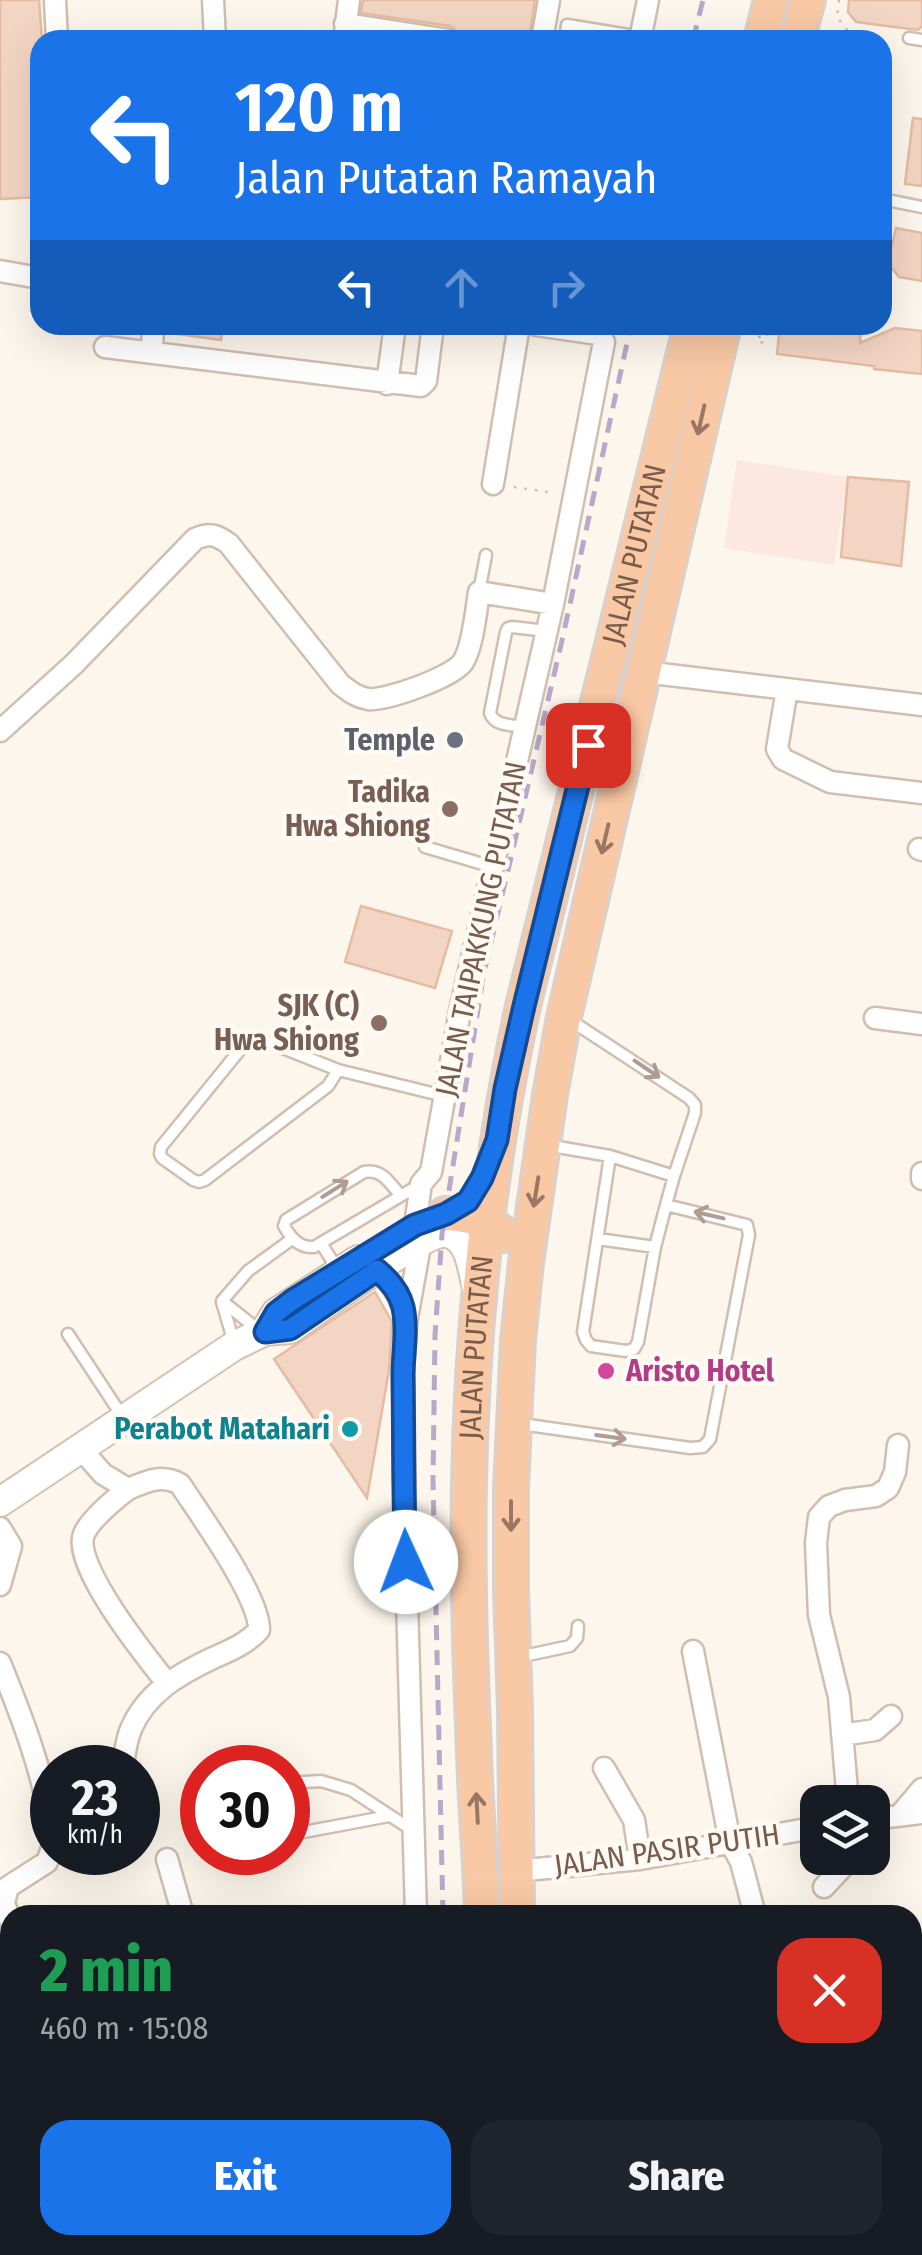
<!DOCTYPE html>
<html lang="en">
<head>
<meta charset="utf-8">
<style>
  body { margin:0; font-family:"Fira Sans Condensed",sans-serif; background:#20242c; color:#f1f3f6; height:100vh; display:flex; flex-direction:column; font-size:38px; white-space:nowrap }
  * { box-sizing:border-box; margin:0 }
  p { font-size:32px; color:#9ea1a6 }
  .icon { flex:none; width:55px; height:55px; fill:none; stroke:currentColor; stroke-width:2; stroke-linecap:round; stroke-linejoin:round }
  .map { position:relative; flex:1; overflow:hidden }
  .side { position:absolute; left:0px; top:1905px; width:922px; height:350px; display:flex; flex-direction:column; background:#171b24; border-radius:30px 30px 0 0; box-shadow:0 10px 40px #0002 }
  .side>* { flex:none }
  .hud { position:absolute; left:30px; top:30px; width:862px; height:305px; border-radius:30px; box-shadow:0 10px 40px #0002; background:#1a73e8; color:#fff; overflow:hidden }
  .buttons { position:absolute; left:800px; top:1785px; display:grid; gap:20px }
  .buttons a { display:grid; place-items:center; width:90px; height:90px; border-radius:20px; background:#171b24; box-shadow:0 10px 40px #0002; font-size:50px }
  .speed { position:absolute; left:30px; top:1745px; display:flex; gap:20px; font-size:50px; font-weight:700; text-align:center }
  .speed>* { display:grid; place-content:center; width:130px; height:130px; border-radius:50%; background:#171b24; box-shadow:0 10px 40px #0002; line-height:1 }
  .speed small { font-size:25px; font-weight:400 }
  .speed .limit { border:15px solid #d22; background:#fff; color:#111 }
  .pin { position:absolute; display:grid; place-items:center; width:85px; height:85px; color:#fff; margin:-42px; border-radius:20px; box-shadow:0 5px 15px #0006 }
  .me { position:absolute; width:110px; margin:-55px; rotate:358deg; stroke-linejoin:round; filter:drop-shadow(0 0 8px #0008) }
  .turn { display:flex; align-items:center; gap:35px; height:210px; padding:0 40px; font-size:45px }
  .turn .icon { width:130px; height:130px; stroke-width:2.5 }
  .turn b { display:block; font-size:70px; line-height:85px }
  .lanes { display:flex; align-items:center; height:95px; padding:0 40px; background:#0003; justify-content:center; gap:50px; direction:ltr }
  .lanes .off { opacity:.35 }
  .round { display:grid; place-items:center; flex:none; width:105px; height:105px; border-radius:30px; background:#20242c }
  .overview { display:flex; align-items:center; justify-content:space-between; height:170px; padding:0 40px }
  h1 { font-size:60px; font-weight:800; line-height:75px; color:#1e9e55 }
  .primary-button { display:flex; gap:20px; margin-top:auto; padding:20px 40px }
  .primary-button a { flex:1; height:115px; border-radius:30px; background:#1a73e8; color:#fff; font-size:40px; font-weight:800; line-height:115px; text-align:center }
  .primary-button a+a { background:#20242c; color:#f1f3f6 }
  .map>svg:first-child { display:block }
</style>
</head>
<body>
<div class="map">
<svg width="922" height="2255" viewBox="0 0 922 2255">
  <rect width="100%" height="100%" fill="#fdf6ec"/>
  <path fill="#fde8e0" d="M737,460L848,477L834,565L724,548Z"/>
  <path fill="#f3d5c3" stroke="#e6bba3" stroke-width="2.5" d="M0,0H39L42,40H40V197L0,199Z
    M363,0H535L529,40H501L460,34L450,26L361,13Z
    M849,0H922V26L918,30L856,22L848,12Z
    M913,118L922,119V186L905,184Z
    M896,228L922,233V281L899,277L888,263Z
    M170,325H223L221,340L170,333Z
    M780,325H861L860,343L895,328L922,331V374L874,369V366L777,354Z
    M848,477L909,482L901,566L841,557Z
    M361,906L452,931L435,988L345,962Z
    M375,1292L392,1322L389,1370L367,1498L274,1359Z"/>
  <g fill="none" stroke-linecap="round" stroke-linejoin="round">
    <g stroke="#d1beb0" stroke-width="15">
      <path id="service" d="M909,38L922,40
        M565,40L567,25L641,37
        M882,199L922,207
        M479,592L486,555
        M525,727C512,725 494,726 490,713L506,632L508,628L512,627L547,631
        M425,847L493,867
        M338,1070L328,1086L205,1180L199,1182L193,1180L162,1158L160,1154L161,1147L248,1040L255,1037L338,1070L444,1096
        M546,1145L610,1156L674,1176L695,1113V1105L689,1098L570,1020
        M400,1195C389,1182 382,1169 364,1172L286,1220L284,1226C291,1238 299,1248 314,1247L421,1184
        M666,1205L674,1176
        M598,1239L655,1247
        M321,1243L339,1272
        M222,1301L248,1271L292,1239
        M222,1301L251,1324L261,1329
        M222,1302L234,1343
        M68,1334L124,1419
        M521,1424L690,1448L703,1447L710,1439L749,1235L747,1225L666,1205L655,1247L638,1342L634,1349L626,1351L591,1346L586,1340L583,1332L610,1156
        M519,1657L570,1646L577,1638L578,1626
        M288,1783L321,1781L351,1790L412,1830
        M288,1835L389,1816
        M336,2255L338,2245"/>
    </g>
    <g stroke="#d1beb0" stroke-width="25">
      <path id="minor" d="M55,0L57,40
        M213,0L215,40
        M345,24L448,40
        M344,40L349,0
        M542,40L549,0
        M640,40L648,0
        M0,271L40,278
        M105,347L421,386L426,381L433,325
        M152,353L153,325
        M387,384L395,325
        M493,484L519,325
        M644,672L922,705
        M787,689L777,749L783,759L830,782L922,793
        M0,731L74,664L195,539C209,532 217,535 229,544L340,684C349,691 356,697 368,699C386,701 453,677 463,662C473,646 476,611 479,592L553,604
        M919,849L922,850
        M875,1018L922,1024
        M922,1173V1179
        M415,1225L421,1184L431,1172L461,1006L553,604L604,342L598,334L536,325
        M377,1270C393,1283 401,1297 405,1317
        M81,1449L103,1474L128,1489C147,1481 161,1474 180,1484C200,1515 260,1597 259,1630C246,1644 231,1650 213,1658C179,1674 146,1693 131,1729C126,1740 125,1755 122,1768
        M128,1489C115,1499 91,1519 84,1534C71,1564 147,1658 167,1683
        M0,1528L11,1546L0,1585
        M693,1651L730,1842L741,1862L755,1915
        M0,1663C22,1717 44,1774 52,1832
        M842,1735L875,1730L891,1716
        M604,1768L634,1820L640,1859
        M848,1802L839,1697L819,1615L816,1543L819,1517L829,1506L845,1500L876,1496L888,1488L895,1472L898,1445
        M900,1815L922,1789
        M872,1819L922,1813
        M167,1859L183,1915
        M516,1871L640,1859L818,1827
        M824,1887L851,1858
        M416,1915L405,1532L403,1367L406,1324L421,1240
        M10,1920L4,1903L8,1887L47,1862L52,1848
        M912,2054L922,2055
        M912,2147L916,2148
        M425,2245V2255
        M811,2255V2245"/>
    </g>
    <g stroke="#d6c0b0" stroke-width="32">
      <path id="secondary" d="M265,1331L276,1313L358,1260
        M0,1502L234,1346L265,1331L290,1329C316,1312 424,1230 447,1233C469,1237 472,1267 476,1284"/>
    </g>
    <g stroke="#dad1cd" stroke-width="38">
      <g id="trunk">
        <path d="M761,40L771,0"/>
        <path d="M797,40L808,0"/>
        <path d="M445,1214C469,1215 487,1220 505,1235"/>
        <path id="s1" d="M482,1915C481,1869 477,1824 475,1778C471,1680 467,1580 469,1482C472,1322 489,1163 523,1006L691,325"/>
        <path d="M517,1915L515,1708L511,1591V1487L518,1340L526,1263L550,1095L564,1017L724,325"/>
        <path d="M490,2245V2255"/>
        <path d="M525,2245V2255"/>
      </g>
    </g>
    <path stroke="#d9b8a5" stroke-width="2.5" stroke-dasharray="2.5 8" stroke-linecap="butt" d="M839,0L837,17L850,34
      M760,325L759,344L766,340L770,325
      M514,487L555,493"/>
    <use href="#service" stroke="#fff" stroke-width="10"/>
    <use href="#minor" stroke="#fff" stroke-width="20"/>
    <use href="#secondary" stroke="#fff" stroke-width="28"/>
    <use href="#trunk" stroke="#f9c8a4" stroke-width="32"/>
    <path stroke="#b9a8c9" stroke-width="5" stroke-dasharray="15 10" stroke-linecap="butt" d="M693,40L703,0
      M443,1915L433,1480L435,1335L442,1234L484,972L561,645L631,325
      M450,2245V2255"/>
  </g>
  <defs><path id="oneway-shaft" d="M-6 0H5M1.5-3L5.5 0L1.5 3" fill="none" stroke-width="1.6" stroke-linecap="round" stroke-linejoin="round" transform="scale(2.5)"/></defs>
  <g stroke="#9a7763">
    <use href="#oneway-shaft" transform="translate(701 420) rotate(103)"/>
    <use href="#oneway-shaft" transform="translate(605 839) rotate(103)"/>
    <use href="#oneway-shaft" transform="translate(536 1192) rotate(99)"/>
    <use href="#oneway-shaft" transform="translate(511 1516) rotate(90)"/>
    <use href="#oneway-shaft" transform="translate(477 1808) rotate(-93)"/>
  </g>
  <g stroke="#af9d94">
    <use href="#oneway-shaft" transform="translate(647 1069) rotate(34)"/>
    <use href="#oneway-shaft" transform="translate(335 1189) rotate(-32)"/>
    <use href="#oneway-shaft" transform="translate(709 1215) rotate(-167)"/>
    <use href="#oneway-shaft" transform="translate(611 1437) rotate(8)"/>
  </g>
  <g fill="none" stroke-linecap="round" stroke-linejoin="round">
    <g stroke="#114b97" stroke-width="25">
      <path id="route" d="M406,1562C403,1500 404,1438 403,1376C403,1353 408,1330 403,1307C399,1291 389,1280 377,1270L290,1329L265,1332L276,1313L293,1300L415,1225L446,1214L468,1201L482,1178L497,1140L505,1089L524,1006L588,745"/>
    </g>
    <use href="#route" stroke="#1a73e8" stroke-width="18"/>
  </g>
  <circle fill="#6b7280" stroke="#fffaf3" stroke-width="4" cx="455" cy="740" r="10"/>
  <g fill="#8d6e63" stroke="#fffaf3" stroke-width="4">
    <circle cx="450" cy="809" r="10"/>
    <circle cx="379" cy="1023" r="10"/>
  </g>
  <circle fill="#d1479c" stroke="#fffaf3" stroke-width="4" cx="606" cy="1371" r="10"/>
  <circle fill="#0f9aa8" stroke="#fffaf3" stroke-width="4" cx="350" cy="1429" r="10"/>
  <g text-anchor="middle" dominant-baseline="central" stroke-width="9" stroke-linejoin="round" paint-order="stroke">
    <g font-size="30" fill="#7a5c4d" stroke="#fffaf3">
      <text stroke="none"><textPath href="#s1" startOffset="1378">JALAN PUTATAN</textPath></text>
      <text transform="translate(481 929) rotate(-78)">JALAN TAIPAKKUNG PUTATAN</text>
      <text stroke="none"><textPath href="#s1" startOffset="568">JALAN PUTATAN</textPath></text>
      <text transform="translate(667 1850) rotate(-8)">JALAN PASIR PUTIH</text>
    </g>
    <g font-size="30" font-weight="bold" fill="#5b616d" stroke="#fffaf3" text-anchor="end">
      <text x="435" y="740">Temple</text>
    </g>
    <g font-size="30" font-weight="bold" fill="#785e54" stroke="#fffaf3" text-anchor="end">
      <text x="430" y="792">Tadika<tspan x="430" dy="34">Hwa Shiong</tspan></text>
      <text x="359" y="1006">SJK (C)<tspan x="359" dy="34">Hwa Shiong</tspan></text>
    </g>
    <g font-size="30" font-weight="bold" fill="#b23c85" stroke="#fffaf3" text-anchor="start">
      <text x="626" y="1371">Aristo Hotel</text>
    </g>
    <g font-size="30" font-weight="bold" fill="#0d838f" stroke="#fffaf3" text-anchor="end">
      <text x="330" y="1429">Perabot Matahari</text>
    </g>
  </g>
</svg>
<div class="buttons">
<a><svg class="icon" aria-label="layers" viewBox="0 0 24 24"><path d="M12 4l9 5-9 5-9-5zM3 14l9 5 9-5"/></svg></a>
</div>
<div class="speed"><div>23<small>km/h</small></div><div class="limit">30</div></div>
<div class="pin" style="left:588px;top:745px;background:#d93025"><svg class="icon" aria-label="arrive" viewBox="0 0 24 24"><path d="M6 21V4h12l-3 4 3 4H6"/></svg></div>
<svg class="me" style="left:406px;top:1562px" viewBox="-20 -20 40 40"><circle r="19" fill="#fff"/><path d="M0-13L10 11 0 6-10 11z" fill="#1a73e8"/></svg>
<div class="hud">
<div class="turn"><svg class="icon" aria-label="left" viewBox="0 0 24 24"><path d="M17 20v-9H6M10 6l-5 5 5 5"/></svg><div><b>120 m</b>Jalan Putatan Ramayah</div></div>
<div class="lanes"><svg class="icon" aria-label="left" viewBox="0 0 24 24"><path d="M17 20v-9H6M10 6l-5 5 5 5"/></svg><svg class="icon off" aria-label="ahead" viewBox="0 0 24 24"><path d="M12 20V5M6 11l6-6 6 6"/></svg><svg class="icon off" aria-label="right" viewBox="0 0 24 24"><path d="M7 20v-9h11M14 6l5 5-5 5"/></svg></div>
</div>
<section class="side">
<div class="overview"><div><h1>2 min</h1><p>460 m · 15:08</p></div><a class="round" style="background:#d93025;color:#fff"><svg class="icon" aria-label="close" viewBox="0 0 24 24"><path d="M6 6l12 12M18 6L6 18"/></svg></a></div>
<div class="primary-button"><a>Exit</a><a>Share</a></div>
</section>
</div>
</body>
</html>
